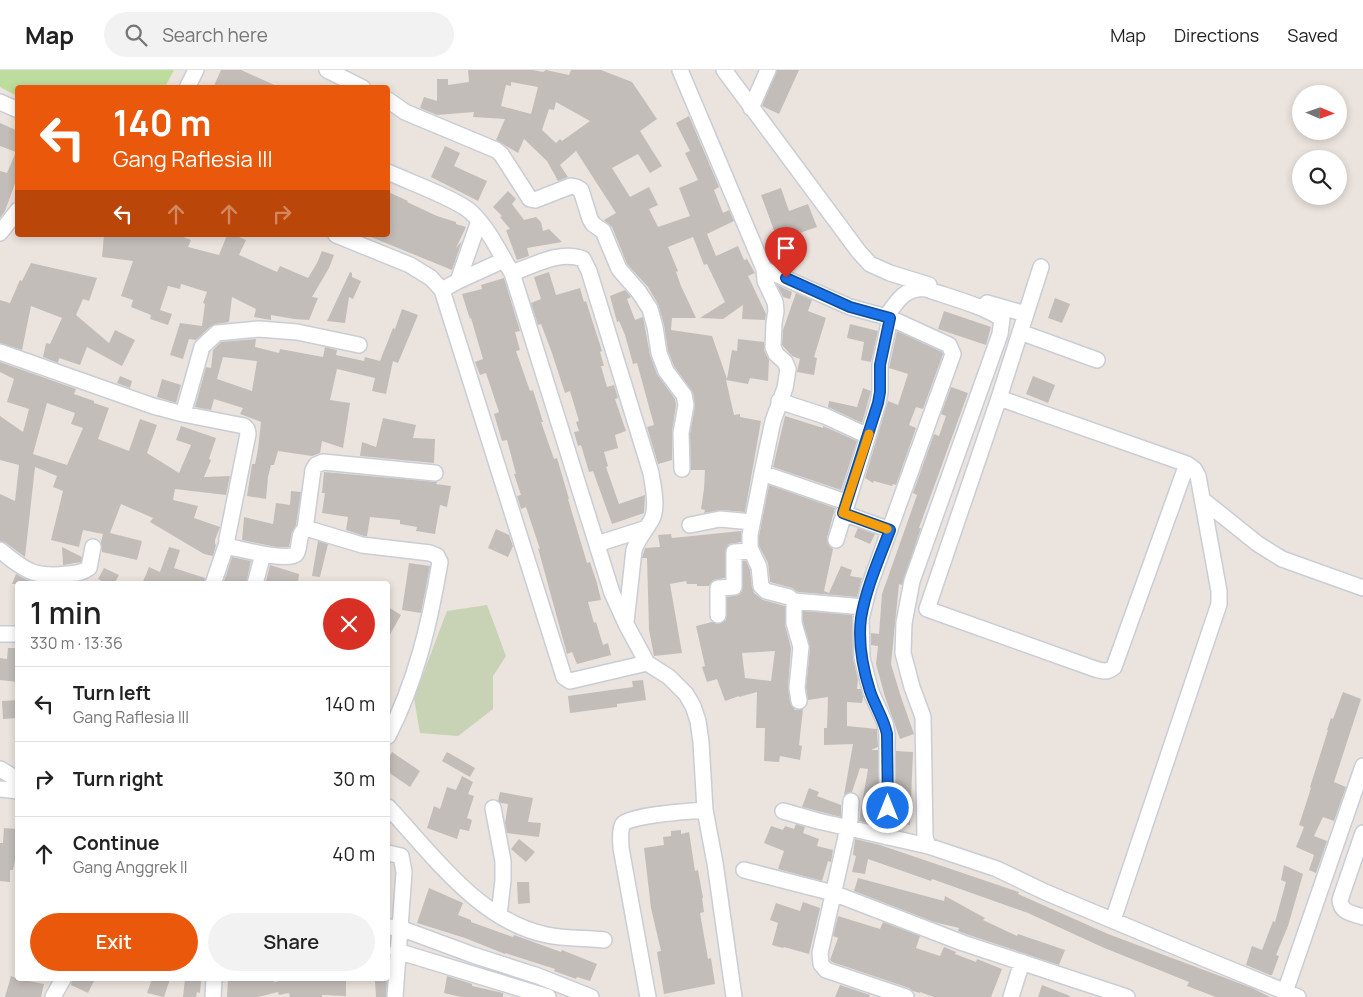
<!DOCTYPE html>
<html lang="en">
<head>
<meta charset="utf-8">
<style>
  body { margin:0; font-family:Manrope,sans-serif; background:#f2f2f2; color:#222; height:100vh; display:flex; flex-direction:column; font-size:19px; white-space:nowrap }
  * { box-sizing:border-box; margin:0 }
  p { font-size:16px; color:#767676 }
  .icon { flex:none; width:28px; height:28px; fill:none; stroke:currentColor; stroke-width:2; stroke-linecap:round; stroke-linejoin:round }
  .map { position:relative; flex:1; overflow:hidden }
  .sheet { position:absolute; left:15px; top:511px; width:375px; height:400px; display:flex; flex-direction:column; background:#fff; border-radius:5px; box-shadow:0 2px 8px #0003 }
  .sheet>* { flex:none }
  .guide { position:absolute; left:15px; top:15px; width:375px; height:152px; border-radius:5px; box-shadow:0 2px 8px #0003; background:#ea580c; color:#fff; overflow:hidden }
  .needle { width:32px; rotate:92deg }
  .tools { position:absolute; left:1292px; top:15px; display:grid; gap:10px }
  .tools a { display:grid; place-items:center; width:55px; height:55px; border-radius:50%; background:#fff; box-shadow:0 2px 8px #0003; font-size:25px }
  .pin { position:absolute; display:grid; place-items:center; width:42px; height:42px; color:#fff; margin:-51px -21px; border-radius:50% 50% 50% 0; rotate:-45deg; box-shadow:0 0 5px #0007 }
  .pin .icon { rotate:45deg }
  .me { position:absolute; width:55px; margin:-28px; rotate:0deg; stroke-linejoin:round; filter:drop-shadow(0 0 4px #0008) }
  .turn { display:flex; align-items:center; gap:18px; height:105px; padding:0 15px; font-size:22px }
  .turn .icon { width:65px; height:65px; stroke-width:2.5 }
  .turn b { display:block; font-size:35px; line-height:42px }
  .lanes { display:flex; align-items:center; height:48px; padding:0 15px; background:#0003; justify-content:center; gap:25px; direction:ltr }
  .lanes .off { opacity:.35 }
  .round { display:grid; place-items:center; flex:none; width:52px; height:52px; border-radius:26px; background:#f2f2f2 }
  .headline { display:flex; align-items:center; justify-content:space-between; height:85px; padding:0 15px }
  h1 { font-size:30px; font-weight:600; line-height:38px }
  .action { display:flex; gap:10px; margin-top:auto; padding:10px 15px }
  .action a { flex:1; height:58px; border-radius:30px; background:#ea580c; color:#fff; font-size:20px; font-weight:600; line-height:58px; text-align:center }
  .action a+a { background:#f2f2f2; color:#222 }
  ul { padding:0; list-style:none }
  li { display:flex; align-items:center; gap:15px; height:75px; padding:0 15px; border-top:1px solid #e0e0e0 }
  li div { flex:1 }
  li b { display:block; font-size:19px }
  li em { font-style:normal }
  header { display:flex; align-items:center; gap:30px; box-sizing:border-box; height:70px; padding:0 25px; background:#fff; border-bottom:1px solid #e0e0e0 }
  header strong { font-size:24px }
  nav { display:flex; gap:28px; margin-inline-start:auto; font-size:18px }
  .search { width:350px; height:45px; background:#f2f2f2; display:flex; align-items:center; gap:12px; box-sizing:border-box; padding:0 18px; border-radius:28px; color:#767676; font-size:19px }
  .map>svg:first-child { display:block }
</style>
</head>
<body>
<header>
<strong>Map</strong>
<div class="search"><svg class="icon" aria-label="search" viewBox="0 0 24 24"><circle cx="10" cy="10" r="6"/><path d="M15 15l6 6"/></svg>Search here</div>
<nav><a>Map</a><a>Directions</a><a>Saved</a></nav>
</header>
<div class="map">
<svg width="1363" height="927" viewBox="0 0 1363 927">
  <rect width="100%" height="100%" fill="#ebe3dd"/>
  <path fill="#bddc9e" d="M0,0H174L165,17L18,18L17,26L0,17Z"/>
  <path fill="#c8d3b6" d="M487,535L506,586L493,606V639L458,666L420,663L414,628L447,541Z"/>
  <path fill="#c3bdba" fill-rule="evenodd" d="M221,0H241L281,18H213Z
    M468,0H533L543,2L546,0L569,5L571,0H601L632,12L657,49L640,61L662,96L650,103L638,84L612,98L630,127L649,117L658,135L649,139L658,157L690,146L679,118L698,110L685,83L690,81L676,53L689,46L719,117L714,120L723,143L729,140L734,151L707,164L716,186L738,176L744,190L747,189L755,203L748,206L766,244L765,250L742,249L743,235L723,249L700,248L725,232L707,194L704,195L693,167L668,177L678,201L676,202L681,216L696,248H672L671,260L712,266L727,309L732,280L737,281L738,269L764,272V280L769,290L768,311L750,308L748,314L726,310L734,345L740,344V347L761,351L745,442L721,440L704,443L705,440L701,439L704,419L705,400H691L690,364L695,336L693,323L674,296L668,281L664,255L658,234L648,217L627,194L612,157L604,150L616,143L576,81L560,95L568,107L558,111L547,91L524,69L518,83L496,70L505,49L473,47L474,42L437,45L420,38L424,27L437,31V9H448V15L469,12ZM511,12L538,17L531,44L501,36L506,15L511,16ZM556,32L590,51L562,71L560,69L556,73L542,60L549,39L554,40Z
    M777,0H799L779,44L762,36Z
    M0,53L18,61L17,108L5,141L0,148V101L7,103L16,82L0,76Z
    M445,76L460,83L454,96L487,111L478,131L431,107Z
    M781,118L789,141L808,134L817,157L797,164L805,186L786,193L761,125Z
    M508,121L516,129L512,134L524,150L536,147L541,152L543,161L549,159L562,172L527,178L529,186L517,190L506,160L510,159L500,147L502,146L493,137Z
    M388,122L408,131L407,132L437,146L456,152V154L466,157L456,178L462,171L452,200L366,165H388Z
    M104,165H178L191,170L188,177L219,185L227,165H234L246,170L239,185L277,202L280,196L308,208L317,193L322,181L334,185L329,198L312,227L318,228L309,250L294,249L271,245V250L254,247L256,239L232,227L229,252L216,254L211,256L196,270L189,269L183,289L170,285L180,253L202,256L205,234L203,233L207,222L181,214L180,219L168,216L160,240L172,244L168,255L150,249L151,245L131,237L133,230L121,226L133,191L102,187Z
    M31,193L97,208L89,231L83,229L76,245L109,273L115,260L135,270L122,296L87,277L80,295L59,288L58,293L43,287L46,273L50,274L62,248L31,236L22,280L0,273V230L10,233L20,210L22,211Z
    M350,202L352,203V207L361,211L353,229L349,227L345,253L327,251Z
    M549,202L556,225L580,218L584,232L586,231L602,281L600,282L604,296H601L607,317L614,315L618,328L615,329L626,361L615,365L618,378L604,382L608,396L606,397L619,434L645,425L644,443L612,454L593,401L589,402L581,375L578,376L574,362L579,361L576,352L579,351L570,321L565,323L552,283L541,254L538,255L531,233L541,229L534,207Z
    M504,208L520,261L515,262L520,280L516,281L530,321L533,320L543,352H541L554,389L557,388L569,429H568L587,493L590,492L597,513L601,530L588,532L594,553L596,552L603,575L608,573L611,585L577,594L572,582L567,584L538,478L540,479L526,437L521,439L517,426L521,425L514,404H516L507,370L502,371L494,344L499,342L486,303L480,305L475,292L483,289L471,248L470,249L462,224L482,219L481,215Z
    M777,215L792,222L790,229L783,227Z
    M625,220L631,227L627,229L635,250L643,247L650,285L657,304L675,329L676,335L672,362V390L658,394L647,357L654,355L637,293L633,294L625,265L619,251L617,252L610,226Z
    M796,223L812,230L808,241L826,248L814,287L817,288L814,305L797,302L800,289L792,286L782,275L783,260Z
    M1055,228L1070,234L1062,253L1048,248Z
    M402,239L418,245L398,293L393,291L386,324L372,321L375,308L337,299L330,330L350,333L343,378L322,371L320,383L312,386L278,381L274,395H271L268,407L266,429L247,426L252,394H255L258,379L261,352L240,344L243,338L214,329L211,340L195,337L206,297L211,298L213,280L221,272L256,269L255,277L279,283L280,279L323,287L325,277L337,280L336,285L364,291L365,287L380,291L393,258L395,259ZM223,287L257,291L252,321L217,309Z
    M944,241L991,257L986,275L938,259Z
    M850,254L878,261L871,292L861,290L864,272L847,268Z
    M897,261L942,282L943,284L923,339L916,337L909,355L916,358L896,415L893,414L892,416L874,411L873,413L865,408L888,331L898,335L908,304L889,298Z
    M0,292L76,319L74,324L94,331V333L109,338L98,369L129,381L140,349L157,355L147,383L179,403L191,375L176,370L181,356L216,368L209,389L211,390L204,407L230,406L226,425L175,419L173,430L198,436L194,448L220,457L215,470V474L216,475L213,486L204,484L150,452L153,448L121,434L110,463L142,471L137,490L102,482L101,472L103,464L83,460L79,477L51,470L63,421L53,417L57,406L35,397L25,487L6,473L0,471V424L15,431L19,395L0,390V346L23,362L29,339L7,332L14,309L0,302ZM47,333L75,343L71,354L83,358L67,395L33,384Z
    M120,306L132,311L130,318L117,313Z
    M1033,306L1055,315L1048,333L1026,324Z
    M162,309L181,315L176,333L157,327Z
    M951,317L968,323L919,458H921L902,515L899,514L891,594L900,624L914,664L900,669L885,627L876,594L878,576L871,575V563L879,564L882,524L917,425L913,423L934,364L939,366L946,346L941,344Z
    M863,318L871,321L862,353L828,337L829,331L857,337Z
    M785,346L823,358V356L857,371L841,420L773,397Z
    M383,348L416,355L413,368L435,369L434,393L360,386L362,372L376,377Z
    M324,402L437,412L436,414L451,416L447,437L440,435L435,464L416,461L417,457L400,454V450L370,447L367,466H364L346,460L348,447L322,443L325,423H322Z
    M769,415L835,438L827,468L829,476L833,479L824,521L829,523L841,496L852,500L850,506L862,508L857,527L798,522L792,518L770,512L768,493L759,476V466Z
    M291,421L301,422L296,455L292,462L289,477H276L242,470L244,447L273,454L276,433L290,435Z
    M858,458L875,464L870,474L854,467Z
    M496,459L509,465L513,476L508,487L488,478Z
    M741,461V472L729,474L726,478L725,508L713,510L709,516H697V514H687L686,511L670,514L682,583L654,586L649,560L647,488H642L645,478L660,477L658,465L671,464L672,468Z
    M318,471L328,474L320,507L312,506Z
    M62,477L82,487L81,492L63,495Z
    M169,477L180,480L174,498L205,508L204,514H142L149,497L160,502Z
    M232,487L251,491L246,514H223Z
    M743,491H746L750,500L752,517L754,523L763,530L785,536V555L791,578L788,617L790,632L795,640L803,639L799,675L802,676L800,690L780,686L779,692L764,691L765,658H756L757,622L739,627V626L725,631L717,609L707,612L702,597L705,596L696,556L712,552L718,554L726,550L727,527L739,525L742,521ZM775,581L771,611L745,608L742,583Z
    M409,493L430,496L421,543L402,540Z
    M270,495L299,504L298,514H275L266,511Z
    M104,498L119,505L114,514H107L98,509Z
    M16,504L27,510L43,514H12Z
    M388,537L401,545L388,568Z
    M803,541L852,545L853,588L858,610L857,619H861L863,627L862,633L847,632V656L877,659L878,677L871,680H878V755L859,751L868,699L860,698L852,722L844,725L853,674L824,675V658H827L828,627L808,630L806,618L810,578L803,552Z
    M8,578H18V612L0,610V588L7,589Z
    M643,610L646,630L617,634V637L570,643L568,626L633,617L632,611Z
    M1343,622L1361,629L1334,712L1346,717L1334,751L1323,747L1314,766L1327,771L1316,803L1309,800L1314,785L1296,777L1304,757L1299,755L1311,718L1310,717L1328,660H1327L1331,648L1333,649Z
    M18,630V648L3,649L2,631Z
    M896,681L913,682L910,755L896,754Z
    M392,682L420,701L410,717L388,702V689Z
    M447,682L475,698L470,707L442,691Z
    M462,706L473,712L468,724L474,726L467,748L472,750L469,761L460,759L457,769L427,758L434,736L440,739L447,717L456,720Z
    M809,718L819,722L817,726L841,735V747L802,737Z
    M500,722L533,728L528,752L541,753L539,767L507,763L505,753L508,734L501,733L498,731Z
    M796,754L805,757L803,763L819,769L817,776L833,780L831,792L828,791L822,811L778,799L784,781L764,773L771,756L783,760L785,756L794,759Z
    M4,758L18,759L16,786L13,800H10V812L0,811V773H3Z
    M681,760V764L689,762L695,801L698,800L703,828H702L704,842L700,843L708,889L711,888L715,914L664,924L657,882L661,881L651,838L644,778L664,775L663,767L671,766V761Z
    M519,769L535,782L526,792L511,779Z
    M855,769L880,775L1019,822L1018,824L1108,864L1252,918L1270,927H1216L1187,916L1189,912L1102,877L1028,843L932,809L931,811L868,789L865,804L852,802L856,786L853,785Z
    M1284,795L1303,804L1288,856L1276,885L1279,886L1272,905H1270L1246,895L1252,876L1262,880L1273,851L1275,852L1286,812L1281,810Z
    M858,808L944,831L945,826L985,848L983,850L1017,866L1018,864L1065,880L1059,895L966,864L958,861L959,858L934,852L854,821Z
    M517,812H529L530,833L518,834Z
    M429,818L463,833L458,845L471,850V852L513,867L514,865L561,882L562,880L597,894L590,911L577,907L576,909L554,901L555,899L505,883V884L465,868L417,853Z
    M803,832L820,838L809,884L784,877L783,878L772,875L778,853L770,850L776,833L800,841Z
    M838,846L880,859L883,852L920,866L916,878L940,886L944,877L956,882L955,884L976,892L977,889L1002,899L991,927H934L920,922V923L913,921L909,918L832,892L830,890L838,868L833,866Z
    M11,906L18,909L44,914L41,927H5Z
    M447,906L472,914V916L503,923V927H461L444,923Z
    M72,909H95L88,923L71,915Z
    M152,909H170L164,927L147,923Z
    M185,909L201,911L200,923L197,922L196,927H183Z
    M228,909H274V912L289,909H346V926L322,925V927H290L289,923L279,925L278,922L258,927H227Z
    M387,910L386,927H376L375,911Z
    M840,915L870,925L869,927H835Z
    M1042,915L1070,926V927H1038Z"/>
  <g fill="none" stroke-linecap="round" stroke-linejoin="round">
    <g stroke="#c9cdd6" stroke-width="18">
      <path id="minor" d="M327,0L363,18
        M680,0L764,199L850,237L890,248L949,275L953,284L869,517L861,549L862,588L871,622L885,653L887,664V767
        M724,0L859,182L870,194L890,203L929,215
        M187,18L196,0
        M388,30L405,42L496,80L501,84L530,129L535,130L571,116L576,117L581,120L590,149L593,154L603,161L619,199L639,222L650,239L655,257L659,283L666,301L684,325L686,335L681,363L682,399
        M0,32L18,40
        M751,38L768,0
        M388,102C409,112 455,128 471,142C489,159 499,182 512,203L612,523L626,554L647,593L669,607L686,624L693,636L698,651L701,672L705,740L715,793L734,927
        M0,163L18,140
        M336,165L410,195L431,208L442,220L564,607L570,611L647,593
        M1041,197L999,328L927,539L1095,599C1103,601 1107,603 1114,597L1187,394
        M764,199L765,211L775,232L776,241L774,253L773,277L776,284L785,292L788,299L785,318L773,351L762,403L750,465V478L759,497L761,516L766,521L789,527L794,531V553L801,577L797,618L799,631
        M512,203C535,195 560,180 583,189L589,201L651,403C653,416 658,437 652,449C646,460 638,468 634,480L626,552
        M458,211L479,151
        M442,220L458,211L504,190
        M987,233L1026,244
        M886,247C897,231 905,217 926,219C949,227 984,236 1002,249L1000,264L912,511L904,553L903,583L912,617L923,647L925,767L928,776L997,799L1045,822L1188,882L1298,927
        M1020,262L1097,290
        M0,282L153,336L183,344L244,356L247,359L248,364L227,469V473L230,477C241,479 289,492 296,484C301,477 297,465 305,459H309L362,475L430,483L437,486L440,492C430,552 416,612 388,666
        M999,328L1187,394L1194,399L1198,406L1219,521V534L1113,850
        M779,331L825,346L868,366
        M183,344L202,277L217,263L259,259L297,262L359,275
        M762,403L846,432
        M1203,430L1258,474L1282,489L1363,518
        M843,443L890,460
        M690,455L720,449L752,452
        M305,459L313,400L316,395L323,392L435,403
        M836,470L878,333L880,322V295L890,248
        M597,474L644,459
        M0,480C24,500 34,508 67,504C76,503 82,503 89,498L93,477
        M213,514L227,473
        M255,514L263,484
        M794,531L864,537
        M718,545V518L734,517V482L751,481
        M0,564H18
        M0,699L18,710
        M0,719L18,721
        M851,731L850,749L820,883L821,894L826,900L906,927
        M388,737C432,784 480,852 547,865C565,869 586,868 604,870
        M493,738L503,791V810L499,845
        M783,741L818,751L928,776
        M1363,763L1340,830C1341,843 1352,843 1363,847
        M388,783L401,786L404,802L395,927
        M744,800L833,823L963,873L1127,927
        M388,857L400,858L473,885L538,906L591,927
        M397,881L548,927
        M1285,922L1363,696
        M53,927L63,909
        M213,927L214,909
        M648,927L621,778C621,770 619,761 623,754C630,745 690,741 705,740
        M1011,927L1022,892"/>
    </g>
    <use href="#minor" stroke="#fff" stroke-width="15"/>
  </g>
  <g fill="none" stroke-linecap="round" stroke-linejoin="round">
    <g stroke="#114b97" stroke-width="12">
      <path id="route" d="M786,208L850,237L890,248L880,295V322L878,333L843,443L890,460C879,489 866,518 861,548C858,572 863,599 870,621C875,636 884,649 887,664L888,738"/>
    </g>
    <use href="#route" stroke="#1a73e8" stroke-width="9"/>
    <path stroke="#f59e0b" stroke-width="9" d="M869,364L843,443L887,459"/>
  </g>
</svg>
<div class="tools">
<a><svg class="needle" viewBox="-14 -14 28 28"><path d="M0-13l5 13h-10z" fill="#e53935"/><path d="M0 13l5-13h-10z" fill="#767676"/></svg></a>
<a><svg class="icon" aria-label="search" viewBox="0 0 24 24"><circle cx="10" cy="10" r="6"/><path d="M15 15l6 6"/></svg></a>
</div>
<div class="pin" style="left:786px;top:208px;background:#d93025"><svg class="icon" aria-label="arrive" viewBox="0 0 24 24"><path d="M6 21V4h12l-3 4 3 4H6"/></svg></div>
<svg class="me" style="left:888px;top:738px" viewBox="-20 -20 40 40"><circle r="17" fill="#1a73e8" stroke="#fff" stroke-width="3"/><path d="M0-11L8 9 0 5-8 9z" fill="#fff"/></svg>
<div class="guide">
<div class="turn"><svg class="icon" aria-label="left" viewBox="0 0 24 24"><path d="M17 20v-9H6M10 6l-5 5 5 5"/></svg><div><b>140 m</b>Gang Raflesia III</div></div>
<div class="lanes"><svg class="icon" aria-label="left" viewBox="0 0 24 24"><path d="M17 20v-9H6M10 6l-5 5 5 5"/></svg><svg class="icon off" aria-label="ahead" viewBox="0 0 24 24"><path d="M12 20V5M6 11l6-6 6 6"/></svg><svg class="icon off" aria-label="ahead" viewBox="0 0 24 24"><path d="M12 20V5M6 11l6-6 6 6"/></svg><svg class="icon off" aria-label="right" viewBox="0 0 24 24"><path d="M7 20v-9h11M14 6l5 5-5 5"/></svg></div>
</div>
<section class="sheet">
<div class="headline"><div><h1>1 min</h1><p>330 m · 13:36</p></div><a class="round" style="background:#d93025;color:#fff"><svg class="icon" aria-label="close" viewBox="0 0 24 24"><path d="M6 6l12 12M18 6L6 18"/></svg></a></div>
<ul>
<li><svg class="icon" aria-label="left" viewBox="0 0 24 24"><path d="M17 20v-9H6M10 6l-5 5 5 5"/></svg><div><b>Turn left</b><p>Gang Raflesia III</p></div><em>140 m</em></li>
<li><svg class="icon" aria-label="right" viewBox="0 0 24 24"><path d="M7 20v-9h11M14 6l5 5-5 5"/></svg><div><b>Turn right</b></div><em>30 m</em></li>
<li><svg class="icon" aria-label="ahead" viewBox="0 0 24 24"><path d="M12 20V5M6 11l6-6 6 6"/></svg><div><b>Continue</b><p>Gang Anggrek II</p></div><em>40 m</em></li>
</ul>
<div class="action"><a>Exit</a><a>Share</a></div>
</section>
</div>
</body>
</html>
